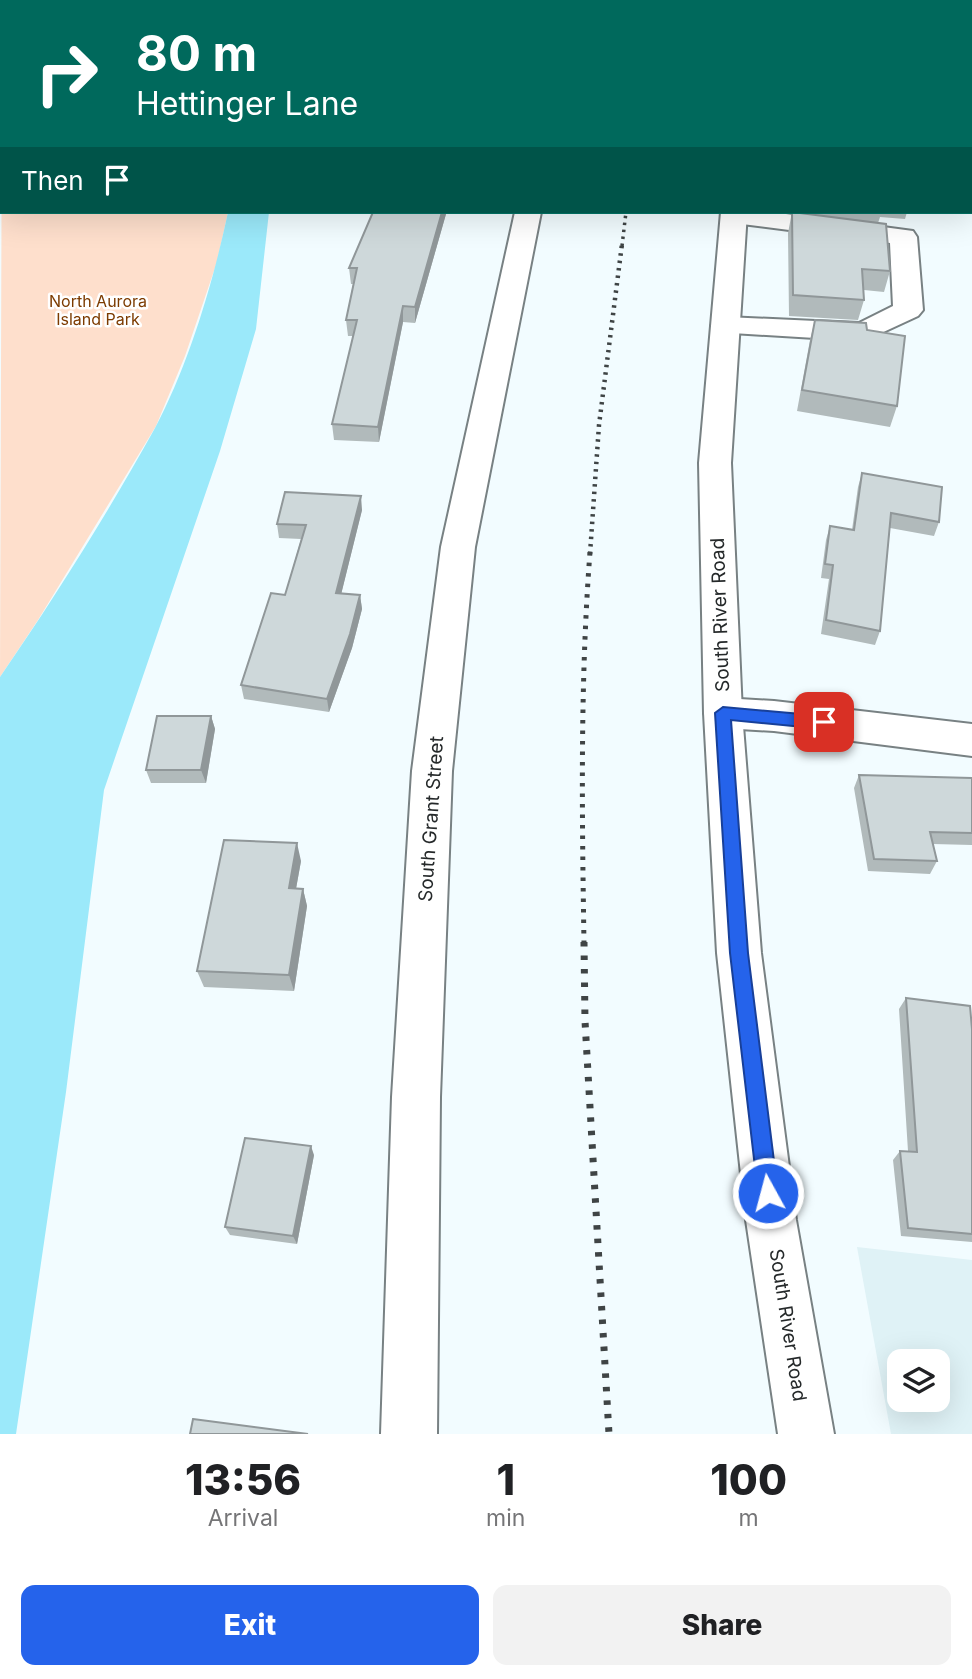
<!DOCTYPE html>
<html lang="en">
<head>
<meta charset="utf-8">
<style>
  body { margin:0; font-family:Inter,sans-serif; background:#f2f2f2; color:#202124; height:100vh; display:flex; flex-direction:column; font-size:26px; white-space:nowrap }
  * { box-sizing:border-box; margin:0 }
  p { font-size:23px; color:#757577 }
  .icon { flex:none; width:38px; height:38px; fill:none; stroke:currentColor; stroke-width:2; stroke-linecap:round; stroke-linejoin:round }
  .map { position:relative; height:1434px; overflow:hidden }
  .panel { display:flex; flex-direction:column; background:#fff; flex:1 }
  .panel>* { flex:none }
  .guide { position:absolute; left:0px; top:0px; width:973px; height:214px; box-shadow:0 7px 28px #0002; background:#00695c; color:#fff; overflow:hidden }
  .controls { position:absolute; left:887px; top:1349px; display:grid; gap:14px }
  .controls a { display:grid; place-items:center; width:63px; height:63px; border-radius:14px; background:#fff; box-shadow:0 7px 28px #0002; font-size:35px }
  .pin { position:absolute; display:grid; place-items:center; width:60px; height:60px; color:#fff; margin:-30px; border-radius:14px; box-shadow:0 4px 10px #0006 }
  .me { position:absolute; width:77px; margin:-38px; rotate:353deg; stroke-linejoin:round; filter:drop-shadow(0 0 5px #0008) }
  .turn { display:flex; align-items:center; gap:24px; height:147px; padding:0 21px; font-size:32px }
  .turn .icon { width:91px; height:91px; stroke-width:2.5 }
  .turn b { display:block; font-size:49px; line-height:60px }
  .then { display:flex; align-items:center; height:66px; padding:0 21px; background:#0003; gap:14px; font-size:26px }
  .eta { display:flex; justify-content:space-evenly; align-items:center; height:119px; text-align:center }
  .eta b { font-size:42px; font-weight:800; line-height:49px }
  .primary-button { display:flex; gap:14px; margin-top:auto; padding:14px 21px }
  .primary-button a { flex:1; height:80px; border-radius:14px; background:#2563eb; color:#fff; font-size:28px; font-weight:800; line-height:80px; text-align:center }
  .primary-button a+a { background:#f2f2f2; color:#202124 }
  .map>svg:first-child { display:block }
</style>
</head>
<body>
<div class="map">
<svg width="972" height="1434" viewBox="0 0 972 1434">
  <rect width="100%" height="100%" fill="#f2fcff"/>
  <path fill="#dff2f6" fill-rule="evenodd" d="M857,1247L972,1260V1434H891ZM900,1362H938V1400H900Z"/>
  <path fill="#fedfcc" d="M87,0H348L84,2Z
    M2,61V212H228L217,262L185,356L156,426L38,620L0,677Z"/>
  <path fill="#9be9fa" d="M228,212H269L256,329L220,451L104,790L66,1092L16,1434H0V677C55,597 108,513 155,428C189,364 213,283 228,212Z"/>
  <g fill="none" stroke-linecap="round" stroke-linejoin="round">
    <g stroke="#788183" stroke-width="4">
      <path id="minor" d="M561,0H583L560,2Z
        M836,0H858V2H836Z
        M937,0H959V2H937Z
        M971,65H972V80H971Z
        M971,171H972V187H971Z
        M515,212H541L475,547L452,771L440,1097L437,1434H381L392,1097L412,771L441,547Z
        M723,212H771L913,231L917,237L923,310L918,316L864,341L716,332L711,326L716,320L726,317L859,323L893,306L890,243L734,223L725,221L721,215Z
        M723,698L774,701L972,724V756L774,731L723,728L709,724L704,713L709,702Z"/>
    </g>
    <g stroke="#788183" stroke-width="4">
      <path id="major" d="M729,0H751V2H729Z
        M721,212H747L731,463L742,713L761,953L796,1220L834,1434H778L746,1220L717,953L704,713L699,463Z"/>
    </g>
    <use href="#minor" fill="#fff" fill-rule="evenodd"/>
    <use href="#major" fill="#fff" fill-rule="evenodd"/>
    <path stroke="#3f4445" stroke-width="3.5" stroke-dasharray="2.5 4.5" stroke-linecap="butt" d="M622,246L626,212"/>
    <path stroke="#3f4445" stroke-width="4.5" stroke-dasharray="2.5 5" stroke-linecap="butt" d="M590,554L599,425L622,244"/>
    <path stroke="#3f4445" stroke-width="5" stroke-dasharray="3.5 7" stroke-linecap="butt" d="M584,944C582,813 580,683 590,552"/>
    <path stroke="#3f4445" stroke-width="7" stroke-dasharray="4.5 9" stroke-linecap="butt" d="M584,942L585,1021L609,1434"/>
  </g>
  <path fill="#b1babb" d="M373,212H454L453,214H446L415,323L403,322L379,442L334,440L332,424L354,336H348L346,320L353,284H351L349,268Z
    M789,212H907L905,219L880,217L878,223L890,271L884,292L864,290V300L858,320L789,316L788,233L792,212L796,213Z
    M815,320L867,330L897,406L890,427L797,411L810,340Z
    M862,473L939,522L934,536L890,528L880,631L875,645L821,634L829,579L821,578L826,540L830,526L852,530L858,487Z
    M362,510L341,594L360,595L362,609L352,648L329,712L244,699L241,685L285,595L301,539L279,538L277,524Z
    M211,716L215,729L206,783H151L146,770Z
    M859,775L972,778V845L933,844L937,861L930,874L868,871L854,788Z
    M301,861L296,889H303L307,906L294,991L204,987L197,971Z
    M906,998L972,1029V1242L901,1236L893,1160L900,1151H908L899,1009Z
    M314,1155L297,1244L230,1235L225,1227Z"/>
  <path fill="#909799" d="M442,212H446V214L415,323V307Z
    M403,306V322L379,442L378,427Z
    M361,496L362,510L338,607L336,593Z
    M360,595L362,609L352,648L329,712L327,699Z
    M211,716L215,729L206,783L201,770Z
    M297,843L301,861L293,905L289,888Z
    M303,889L307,906L294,991L289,975Z
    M311,1146L314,1155L297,1244L293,1236Z"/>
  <path fill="#ced8da" stroke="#909799" stroke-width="2" d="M440,0H518V2H439Z
    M897,0H929V2H897Z
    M373,212H442L415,307L403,306L378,427L332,424L357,320H346L357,268H349Z
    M792,212L886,224L890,271L862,269L864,300L793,295Z
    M815,320L866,323L867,330L905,336L897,406L802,390Z
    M862,473L942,487L939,522L891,513L880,631L826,620L833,565L825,564L830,526L854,530Z
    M285,492L361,496L336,593L360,595L350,634L327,699L241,685L271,593L285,595L306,525L277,524Z
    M157,716H211L201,770H146Z
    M859,775L972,778V833L930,832L937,861L874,859Z
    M224,840L297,843L289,888L303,889L289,975L197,971Z
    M906,998L970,1006L972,1029V1234L908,1228L900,1151L917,1152Z
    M245,1138L311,1146L293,1236L225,1227Z
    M193,1419L308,1434H190Z"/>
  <path fill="#2563eb" stroke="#184099" stroke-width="2" d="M723,707L824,716L832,722L824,729L731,720L748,953L778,1193L775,1200L768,1203L761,1200L758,1193L730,953L715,713Z"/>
  <g text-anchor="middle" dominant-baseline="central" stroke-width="5" stroke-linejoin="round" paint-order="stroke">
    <g font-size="16" fill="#7c3b00" stroke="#fff">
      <text x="98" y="301">North Aurora<tspan x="98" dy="18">Island Park</tspan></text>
    </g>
    <g font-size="19" fill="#25292a" stroke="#fff">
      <text transform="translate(720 615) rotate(-92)">South River Road</text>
      <text transform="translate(431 819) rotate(-86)">South Grant Street</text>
      <text transform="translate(788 1325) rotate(81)">South River Road</text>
    </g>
  </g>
</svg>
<div class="controls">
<a><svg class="icon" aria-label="layers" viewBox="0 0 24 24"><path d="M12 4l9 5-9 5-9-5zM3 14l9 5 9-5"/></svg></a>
</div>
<div class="pin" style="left:824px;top:722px;background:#d93025"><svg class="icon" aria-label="arrive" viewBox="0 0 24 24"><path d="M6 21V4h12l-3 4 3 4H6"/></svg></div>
<svg class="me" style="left:768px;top:1193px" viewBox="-20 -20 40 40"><circle r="17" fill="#2563eb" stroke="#fff" stroke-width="3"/><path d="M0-11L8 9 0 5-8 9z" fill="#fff"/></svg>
<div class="guide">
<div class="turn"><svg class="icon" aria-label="right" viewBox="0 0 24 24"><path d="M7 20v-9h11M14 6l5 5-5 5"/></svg><div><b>80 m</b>Hettinger Lane</div></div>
<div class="then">Then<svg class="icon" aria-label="arrive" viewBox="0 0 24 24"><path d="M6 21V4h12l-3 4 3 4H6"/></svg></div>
</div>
</div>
<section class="panel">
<div class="eta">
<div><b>13:56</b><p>Arrival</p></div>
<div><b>1</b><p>min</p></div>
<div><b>100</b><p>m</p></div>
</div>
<div class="primary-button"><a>Exit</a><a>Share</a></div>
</section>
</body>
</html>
